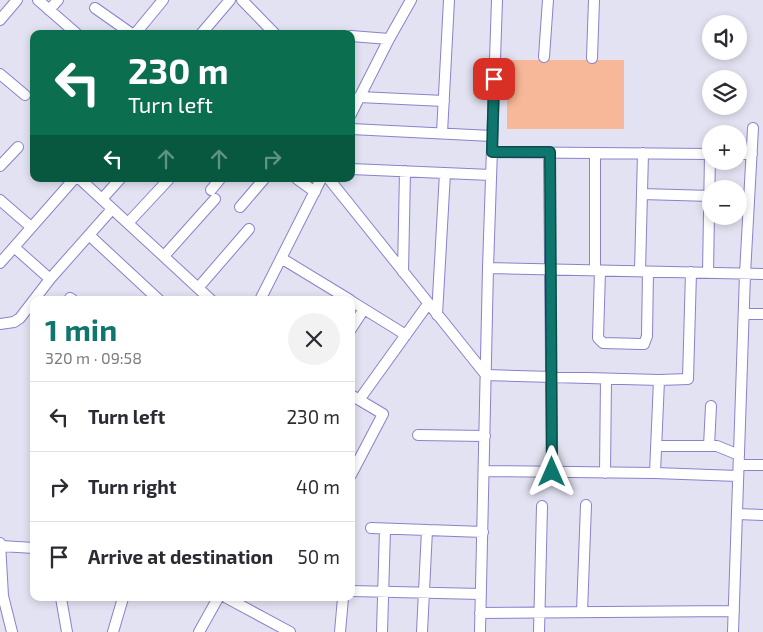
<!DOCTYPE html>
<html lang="en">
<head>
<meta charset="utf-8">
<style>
  body { margin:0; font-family:"Exo 2",sans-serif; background:#f2f2f3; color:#2b2b33; height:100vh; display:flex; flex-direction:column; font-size:19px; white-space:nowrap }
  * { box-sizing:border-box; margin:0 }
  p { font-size:16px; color:#7c7c81 }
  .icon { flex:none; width:28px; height:28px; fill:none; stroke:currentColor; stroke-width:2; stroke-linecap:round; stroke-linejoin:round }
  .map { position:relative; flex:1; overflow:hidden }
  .panel { position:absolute; left:30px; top:296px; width:325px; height:305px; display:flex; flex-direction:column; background:#fff; border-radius:10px; box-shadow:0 2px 8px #0003 }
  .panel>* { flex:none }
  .top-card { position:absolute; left:30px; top:30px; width:325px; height:152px; border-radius:10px; box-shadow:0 2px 8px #0003; background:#0b6e4f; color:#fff; overflow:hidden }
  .fabs { position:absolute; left:702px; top:15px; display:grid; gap:10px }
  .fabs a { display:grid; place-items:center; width:45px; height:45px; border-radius:50%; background:#fff; box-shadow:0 2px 8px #0003; font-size:25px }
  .pin { position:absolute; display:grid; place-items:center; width:42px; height:42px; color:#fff; margin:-21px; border-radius:10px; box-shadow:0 2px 8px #0006 }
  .me { position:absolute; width:55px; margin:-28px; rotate:0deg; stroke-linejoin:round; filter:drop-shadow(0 0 4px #0008) }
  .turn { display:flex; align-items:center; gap:18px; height:105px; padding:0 15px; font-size:22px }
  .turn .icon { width:65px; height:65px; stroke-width:2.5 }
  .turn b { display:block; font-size:35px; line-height:42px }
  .lanes { display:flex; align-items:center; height:48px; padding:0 15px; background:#0003; justify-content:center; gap:25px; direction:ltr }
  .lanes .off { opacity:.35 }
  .round { display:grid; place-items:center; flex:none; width:52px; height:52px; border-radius:26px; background:#f2f2f3 }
  .overview { display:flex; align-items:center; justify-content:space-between; height:85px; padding:0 15px }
  h1 { font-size:30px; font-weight:700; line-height:38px; color:#0f766e }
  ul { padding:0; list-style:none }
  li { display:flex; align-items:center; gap:15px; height:70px; padding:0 15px; border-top:1px solid #e1e1e2 }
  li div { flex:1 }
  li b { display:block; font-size:19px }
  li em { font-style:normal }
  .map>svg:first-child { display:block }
</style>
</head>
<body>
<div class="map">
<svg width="763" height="632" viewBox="0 0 763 632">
  <rect width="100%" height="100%" fill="#e2e2f2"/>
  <path fill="#f7b899" d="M507,60H624V129H507Z"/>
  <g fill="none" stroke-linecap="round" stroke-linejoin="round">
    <g stroke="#8982cc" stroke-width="12">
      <path id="minor" d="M38,0L77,34
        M242,0L275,34
        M95,8L132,34
        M49,10L58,0
        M0,20L17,0
        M135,34L163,0
        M201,34L230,0
        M351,36L389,39
        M544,57L548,0
        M592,58L594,0
        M0,74L25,95
        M359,97L444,101
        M351,114L389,39L411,0
        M351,129L492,136
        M442,133L449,0
        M492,152L711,154
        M549,152L552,472
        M595,153V270
        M739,154H752
        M0,166L18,147
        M351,169L491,175
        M80,179L211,300
        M297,179L315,192
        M329,179L486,375L659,380L688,379L691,272
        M211,190L220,179
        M642,194L711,196
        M102,199L120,179
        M0,200L31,227
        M240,207L264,179
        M128,223L169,179
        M89,235L159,300
        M14,247L50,279
        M164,256L215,199
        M281,258L350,300
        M0,263L74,179
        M488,268L763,274
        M600,271L598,338L603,343L641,344H644L647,336L648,272
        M640,271L643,153
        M403,272L405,171
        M708,273L710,154
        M198,288L249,229
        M70,298L73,300
        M260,300L321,179
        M351,301L406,335
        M744,314H763
        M437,315L445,173
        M0,324L14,322L20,318L50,279L112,209
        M351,329L364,309
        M351,395L383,414L351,475
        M359,400L428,304
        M418,435L485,436
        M656,446H717L739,455
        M709,446L711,406
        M739,465H763
        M485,471L655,473L738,476
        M605,473L606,379
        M655,473L659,380
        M737,514L763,515
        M371,528L483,532
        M0,543L3,596L12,632
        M1,546L34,548
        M351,591L481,594
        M61,598L67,632
        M227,598L290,632
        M582,612L586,505
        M480,613L734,611
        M113,632L123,598
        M199,632L218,598
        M340,632L343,598
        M382,632L385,529
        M422,632L427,530
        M480,632L488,268L497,0
        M539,632L542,506
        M733,632L745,274L753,128"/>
    </g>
    <use href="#minor" stroke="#fff" stroke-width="10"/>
  </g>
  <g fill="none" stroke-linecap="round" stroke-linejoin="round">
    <g stroke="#0a4d48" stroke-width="12">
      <path id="route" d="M494,79L492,152H550L552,472"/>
    </g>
    <use href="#route" stroke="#0f766e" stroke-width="9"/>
  </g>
</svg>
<div class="fabs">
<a><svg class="icon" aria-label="sound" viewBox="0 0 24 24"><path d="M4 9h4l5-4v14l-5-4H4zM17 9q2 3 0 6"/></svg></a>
<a><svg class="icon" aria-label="layers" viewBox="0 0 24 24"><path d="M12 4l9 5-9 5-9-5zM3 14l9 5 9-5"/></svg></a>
<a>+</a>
<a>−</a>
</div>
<div class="pin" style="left:494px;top:79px;background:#d93025"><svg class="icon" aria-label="arrive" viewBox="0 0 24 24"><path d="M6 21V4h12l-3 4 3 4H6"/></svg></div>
<svg class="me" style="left:552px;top:472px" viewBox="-20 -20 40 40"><path d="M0-17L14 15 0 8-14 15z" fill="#0f766e" stroke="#fff" stroke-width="4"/></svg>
<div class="top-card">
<div class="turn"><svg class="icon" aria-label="left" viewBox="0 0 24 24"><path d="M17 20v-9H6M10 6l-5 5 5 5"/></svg><div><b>230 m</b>Turn left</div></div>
<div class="lanes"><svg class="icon" aria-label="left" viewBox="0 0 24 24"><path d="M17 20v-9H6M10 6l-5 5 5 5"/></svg><svg class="icon off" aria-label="ahead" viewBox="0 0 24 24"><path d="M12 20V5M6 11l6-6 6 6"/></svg><svg class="icon off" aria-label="ahead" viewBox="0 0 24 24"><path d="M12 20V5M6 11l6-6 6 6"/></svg><svg class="icon off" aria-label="right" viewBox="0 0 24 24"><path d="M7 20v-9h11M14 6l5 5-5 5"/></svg></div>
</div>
<section class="panel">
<div class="overview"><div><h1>1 min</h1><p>320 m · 09:58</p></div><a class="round"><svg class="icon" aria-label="close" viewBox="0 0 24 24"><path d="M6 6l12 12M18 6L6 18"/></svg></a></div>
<ul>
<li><svg class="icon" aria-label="left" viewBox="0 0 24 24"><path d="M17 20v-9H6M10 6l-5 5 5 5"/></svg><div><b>Turn left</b></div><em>230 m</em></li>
<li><svg class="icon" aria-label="right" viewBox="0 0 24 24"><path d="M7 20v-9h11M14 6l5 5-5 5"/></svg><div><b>Turn right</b></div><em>40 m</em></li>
<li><svg class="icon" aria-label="arrive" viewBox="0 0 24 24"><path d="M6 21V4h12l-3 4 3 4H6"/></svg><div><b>Arrive at destination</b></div><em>50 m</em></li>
</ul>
</section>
</div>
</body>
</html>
